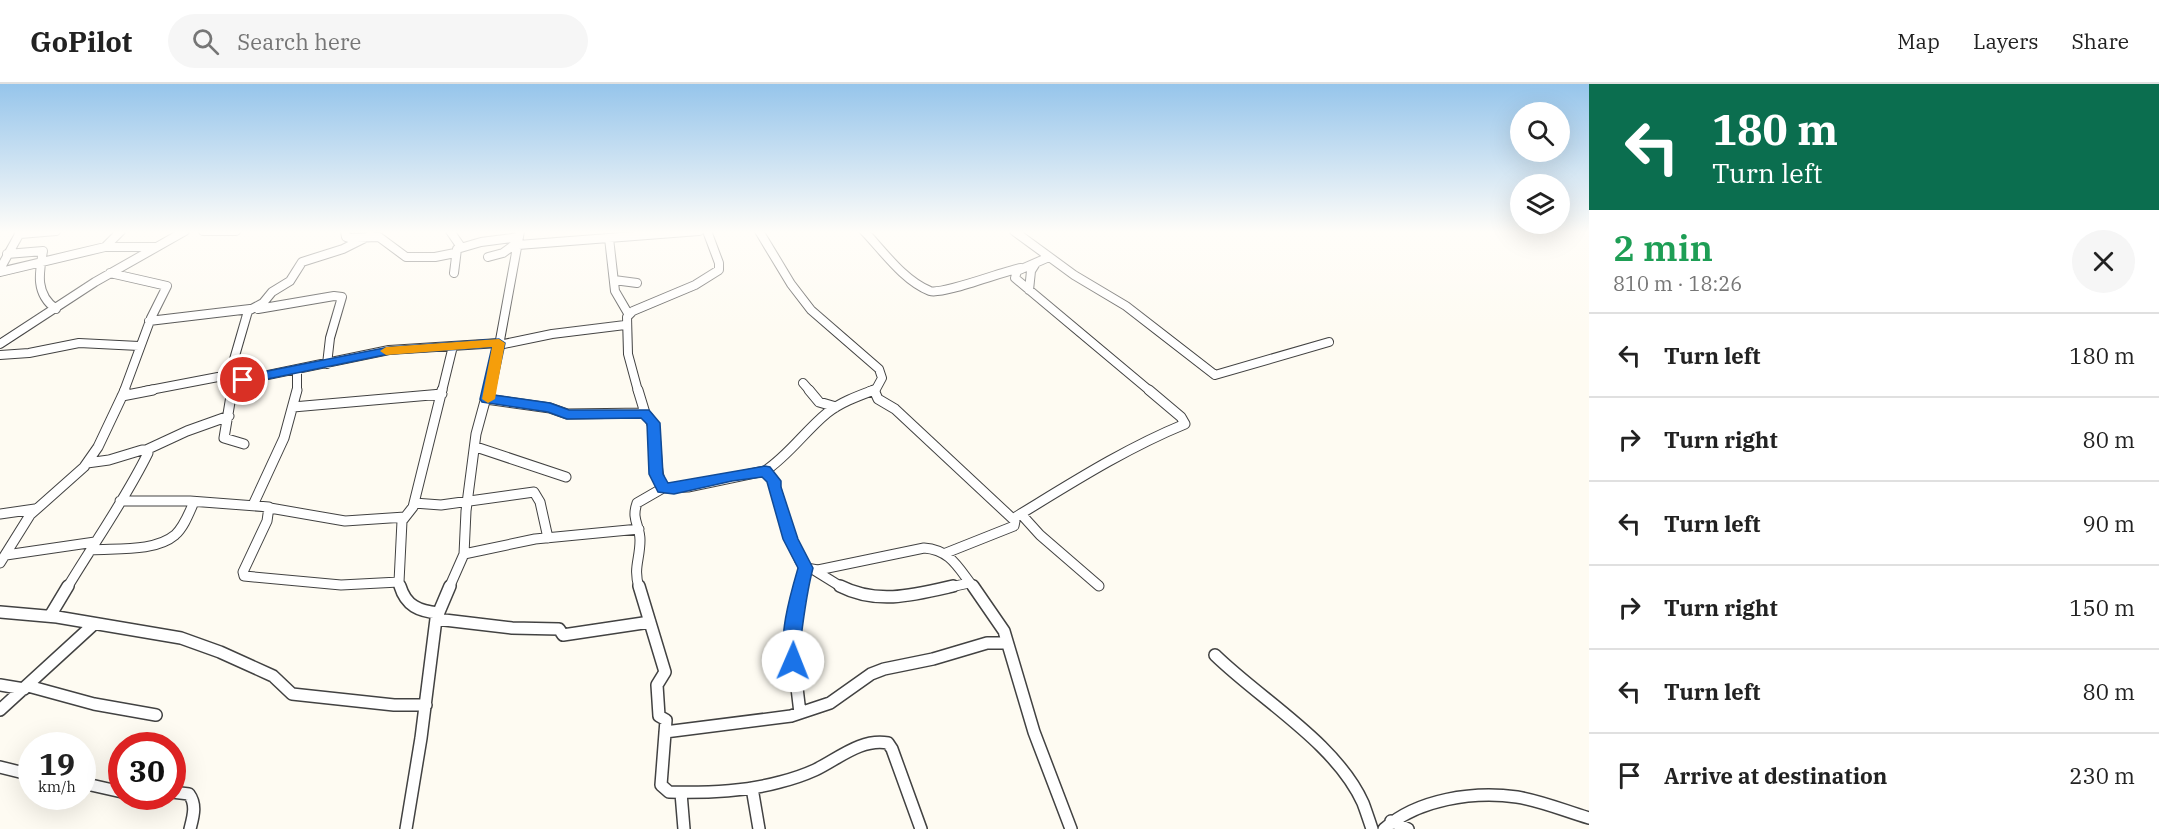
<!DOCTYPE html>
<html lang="en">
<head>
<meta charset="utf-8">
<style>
  body { margin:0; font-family:"IBM Plex Serif",serif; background:#f6f6f6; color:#222; height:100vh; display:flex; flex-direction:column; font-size:22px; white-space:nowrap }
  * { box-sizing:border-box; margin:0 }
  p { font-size:20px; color:#767676 }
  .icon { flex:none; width:33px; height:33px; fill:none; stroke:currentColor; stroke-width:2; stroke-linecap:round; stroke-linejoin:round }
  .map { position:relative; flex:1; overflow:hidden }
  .panel { display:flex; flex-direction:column; background:#fff; width:570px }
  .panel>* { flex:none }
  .hud { background:#0b6e4f; color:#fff; overflow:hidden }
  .buttons { position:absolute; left:1510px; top:18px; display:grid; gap:12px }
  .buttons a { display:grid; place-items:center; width:60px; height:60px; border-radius:50%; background:#fff; box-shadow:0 6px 24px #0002; font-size:30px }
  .speed { position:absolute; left:18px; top:648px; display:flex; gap:12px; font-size:30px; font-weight:700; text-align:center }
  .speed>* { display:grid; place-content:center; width:78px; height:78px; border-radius:50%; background:#fff; box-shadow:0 6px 24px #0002; line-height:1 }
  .speed small { font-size:15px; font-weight:400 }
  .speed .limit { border:9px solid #d22; background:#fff; color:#111 }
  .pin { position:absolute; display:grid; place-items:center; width:51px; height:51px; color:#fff; margin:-26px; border:3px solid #fff; border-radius:50%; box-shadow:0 2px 6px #0007 }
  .me { position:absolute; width:66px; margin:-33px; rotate:1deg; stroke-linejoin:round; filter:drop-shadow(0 0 4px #0008) }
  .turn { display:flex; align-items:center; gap:21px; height:126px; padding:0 24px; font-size:27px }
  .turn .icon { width:78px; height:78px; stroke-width:2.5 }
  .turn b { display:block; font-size:42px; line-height:51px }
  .round { display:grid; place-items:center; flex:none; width:63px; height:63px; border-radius:32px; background:#f6f6f6 }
  .summary { display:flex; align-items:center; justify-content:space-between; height:102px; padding:0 24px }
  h1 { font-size:36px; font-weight:600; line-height:45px; color:#1e9e55 }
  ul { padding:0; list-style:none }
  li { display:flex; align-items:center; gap:18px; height:84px; padding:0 24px; border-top:2px solid #e0e0e0 }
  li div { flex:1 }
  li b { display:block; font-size:22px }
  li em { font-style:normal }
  header { display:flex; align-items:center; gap:36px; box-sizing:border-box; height:84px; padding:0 30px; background:#fff; border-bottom:2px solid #e0e0e0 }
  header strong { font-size:28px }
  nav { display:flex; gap:33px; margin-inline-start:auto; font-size:21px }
  .search { width:420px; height:54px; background:#f6f6f6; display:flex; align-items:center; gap:15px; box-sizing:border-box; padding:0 21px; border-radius:33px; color:#767676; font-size:22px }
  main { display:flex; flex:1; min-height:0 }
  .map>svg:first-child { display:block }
</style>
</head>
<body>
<header>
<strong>GoPilot</strong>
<div class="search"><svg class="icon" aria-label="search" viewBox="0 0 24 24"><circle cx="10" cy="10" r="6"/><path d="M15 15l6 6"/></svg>Search here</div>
<nav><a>Map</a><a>Layers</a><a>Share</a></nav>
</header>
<main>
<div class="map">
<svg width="1589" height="745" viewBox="0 0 1589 745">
  <rect width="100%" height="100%" fill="#fefbf2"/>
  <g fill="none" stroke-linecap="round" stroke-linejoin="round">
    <g stroke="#424242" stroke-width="10">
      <path id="minor-far2" d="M203,147H236
        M345,147L346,153L349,154L379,153L406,173H435L455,169
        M450,147L461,163
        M759,147L791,200L811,226L879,285L882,294L875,307
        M864,147C883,167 904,197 930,207C943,211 1003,187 1021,184
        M1014,147L1074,191L1126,222L1215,291L1329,258
        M20,150L56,147
        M609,154L615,207L629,231
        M518,161L699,147
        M105,163L121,147
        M7,170L43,167C39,189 35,210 56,225
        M488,173L503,169L518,158
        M1049,173L1017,187L1015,194L1150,307
        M0,185L21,147
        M0,188L105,163H156
        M110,189L167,202L151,234L124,307
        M454,189L457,165L481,158L519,153
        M614,196L637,199
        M1029,206L1031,187L1036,179
        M258,225L334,212L342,213L330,254L327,280
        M149,237L250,225
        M0,260L95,198L185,147
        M499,261L552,250L625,241
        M0,271L29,269L79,259L139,262
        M297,286V307
        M228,296L248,227L263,219L272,208L290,197L302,178L343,165L371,151
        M803,299L810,307
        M145,307L218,293L234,297L244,296L389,266L499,259
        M232,307L234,297
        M442,307L453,262
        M487,307L498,267L520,147
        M638,307L628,270L627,233L633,227L695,201L719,186V179L707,147
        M870,307L874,306"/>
    </g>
    <g stroke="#424242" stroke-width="11">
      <path id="minor-far1" d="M232,306L224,354L244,360
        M638,306L645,329
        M809,306L819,318L836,323
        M874,306L878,315L895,325L1015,437L1014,442L946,469
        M122,312L153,306
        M486,315L550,324L567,330L645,329C663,348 651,381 663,404L688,403L765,387L774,397L791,457L800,477L806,484L818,486L924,464C951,466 958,484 974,504
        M293,323L442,310
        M476,363L566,393
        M146,366L187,347L229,332
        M765,387C789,371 805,347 827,329C841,318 858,312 874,306
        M120,417H190L269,423L267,437L243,488L244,492L341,501L399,498
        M414,419L441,421L534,408L540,418L548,454
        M253,421L284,354L297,306
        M270,424L345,437L405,433
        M0,430L35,425
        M1021,430L1040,451L1099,502
        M1014,434C1070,400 1124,365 1185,340L1181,333L1149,306
        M91,466C116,464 155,468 175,451C184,443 189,429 194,418
        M464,470L535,455L639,445
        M6,471L95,458
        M0,479L30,431L84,383L98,363L125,306
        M814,486L843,504
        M67,504C94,459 125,416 148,369L147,366H142L109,376L87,379
        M401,504L399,498L402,437L413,423L442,306
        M449,504L464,470L466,427L476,350L488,306
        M639,504C633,483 640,476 640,456C640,441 631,436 637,419L663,404
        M800,504L805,484
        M946,504L969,499"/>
    </g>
    <g stroke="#424242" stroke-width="14">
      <path id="minor" d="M400,502C406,522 419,527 438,529
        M639,502L665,588L657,601L659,632L666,636L661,701L669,708C706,709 744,708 780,698C792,695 804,691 815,686C838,675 861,654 888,659L892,665L921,745
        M840,502C877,521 914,511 953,502
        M973,502L1004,547L1034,648L1071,745
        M0,528L57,533L181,554L220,568L273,592L292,610L394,621H426
        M50,532L68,502
        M436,535L512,544L559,545L563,551L650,538
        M1215,571C1261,616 1336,659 1363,719C1366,727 1369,736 1372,745
        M0,601L24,605
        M28,602L94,620L156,631
        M0,626L94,540
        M800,629L792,562L800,502
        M665,648L791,632L830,619L871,590L884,585L933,575L987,559H1007
        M0,683L32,691
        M82,699L122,708
        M752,704L759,745
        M172,708L189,710C197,721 193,733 190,745
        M681,709L684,745
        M1391,737L1408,745
        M406,745L421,654L436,535L450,502
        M1384,745C1418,715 1473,707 1517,713C1542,717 1565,727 1589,734"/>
    </g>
    <use href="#minor-far2" stroke="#fff" stroke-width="8"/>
    <use href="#minor-far1" stroke="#fff" stroke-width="9"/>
    <use href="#minor" stroke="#fff" stroke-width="11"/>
  </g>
  <linearGradient id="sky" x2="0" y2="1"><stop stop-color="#96c5eb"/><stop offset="0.59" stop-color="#fffdf9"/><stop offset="1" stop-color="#fffdf9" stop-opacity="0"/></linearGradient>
  <rect width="1589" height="251" fill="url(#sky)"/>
  <path fill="#1a73e8" stroke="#114b97" stroke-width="1.5" d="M499,255L505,259L494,311L550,319L569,326H649L660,339L663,390L668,399L765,382L770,383L781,397V403L798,455L813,484C807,507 804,530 801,554C800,564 803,574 799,582L793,584L787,582C776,558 791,508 798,484L783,455L767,398L762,393L732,397L674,410L658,408L649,390L647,340L641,334L567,335L548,328L482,318L480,315L492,263L389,270L243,300L237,296L243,292L389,263Z"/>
  <path fill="#f59e0b" d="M499,255L505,259L495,315L488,319L482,315L492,263L386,271L380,267L386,263Z"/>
</svg>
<div class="buttons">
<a><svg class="icon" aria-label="search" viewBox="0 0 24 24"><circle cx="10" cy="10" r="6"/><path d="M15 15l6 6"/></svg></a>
<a><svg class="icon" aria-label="layers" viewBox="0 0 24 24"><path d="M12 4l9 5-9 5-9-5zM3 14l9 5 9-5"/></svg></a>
</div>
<div class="speed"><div>19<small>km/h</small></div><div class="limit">30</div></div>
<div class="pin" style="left:243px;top:296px;background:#d93025"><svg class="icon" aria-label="arrive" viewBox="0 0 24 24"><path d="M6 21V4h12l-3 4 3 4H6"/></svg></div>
<svg class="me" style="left:793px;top:577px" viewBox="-20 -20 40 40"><circle r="19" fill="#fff"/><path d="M0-13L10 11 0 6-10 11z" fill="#1a73e8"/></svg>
</div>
<section class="panel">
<div class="hud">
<div class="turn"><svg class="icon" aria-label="left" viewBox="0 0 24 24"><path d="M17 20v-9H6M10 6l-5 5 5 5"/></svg><div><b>180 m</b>Turn left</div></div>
</div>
<div class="summary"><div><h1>2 min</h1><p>810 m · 18:26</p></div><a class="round"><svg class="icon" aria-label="close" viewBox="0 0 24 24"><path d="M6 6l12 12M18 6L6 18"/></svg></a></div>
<ul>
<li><svg class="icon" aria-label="left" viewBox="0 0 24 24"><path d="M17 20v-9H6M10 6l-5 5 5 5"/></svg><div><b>Turn left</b></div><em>180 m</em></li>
<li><svg class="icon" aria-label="right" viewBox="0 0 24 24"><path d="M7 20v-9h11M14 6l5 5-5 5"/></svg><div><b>Turn right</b></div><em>80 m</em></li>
<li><svg class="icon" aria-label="left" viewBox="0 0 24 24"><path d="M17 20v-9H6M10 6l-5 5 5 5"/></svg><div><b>Turn left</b></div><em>90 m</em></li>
<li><svg class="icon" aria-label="right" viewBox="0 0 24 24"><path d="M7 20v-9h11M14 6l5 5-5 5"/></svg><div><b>Turn right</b></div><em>150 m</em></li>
<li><svg class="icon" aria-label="left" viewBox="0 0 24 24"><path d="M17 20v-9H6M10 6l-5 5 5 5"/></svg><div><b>Turn left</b></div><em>80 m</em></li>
<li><svg class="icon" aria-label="arrive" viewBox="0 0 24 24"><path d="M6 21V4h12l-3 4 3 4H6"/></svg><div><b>Arrive at destination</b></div><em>230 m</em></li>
</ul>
</section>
</main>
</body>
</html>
